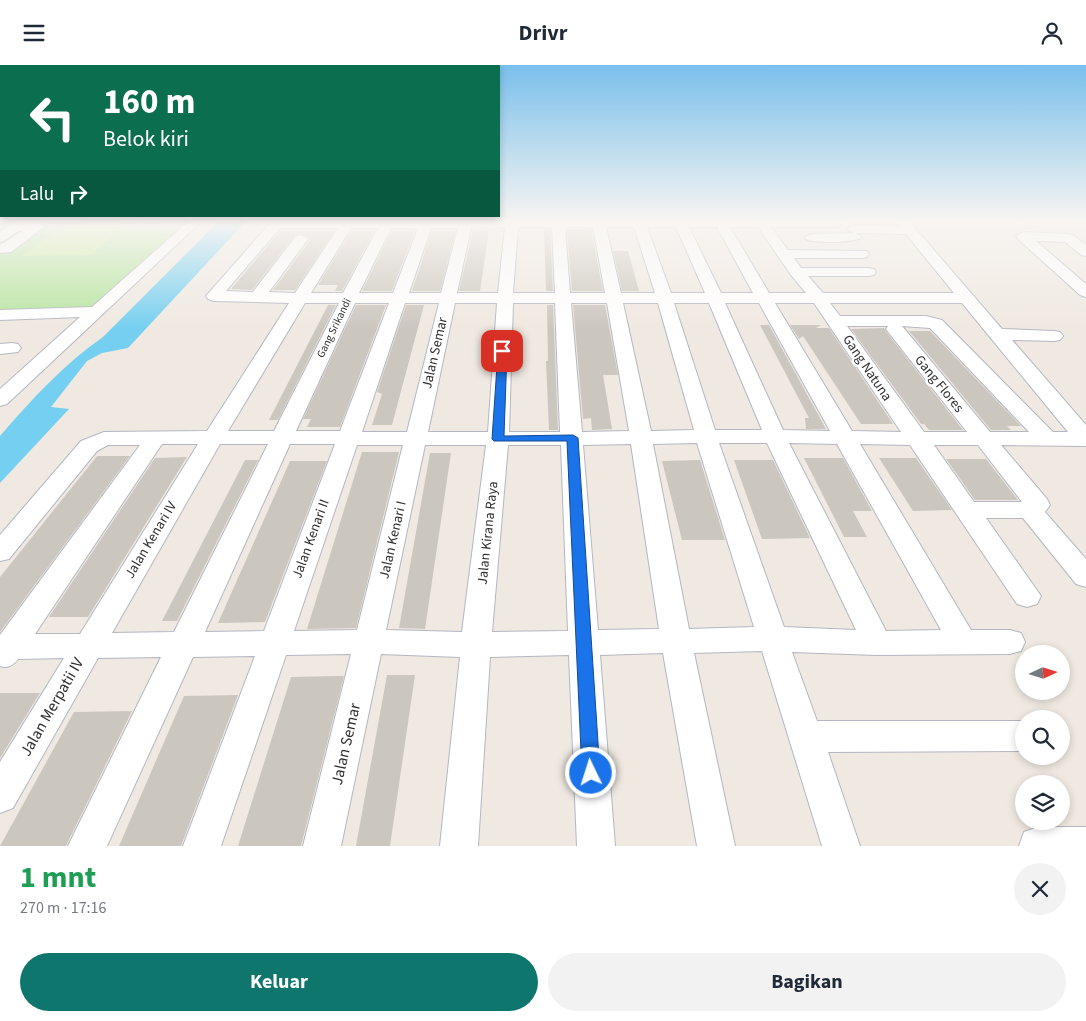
<!DOCTYPE html>
<html lang="id">
<head>
<meta charset="utf-8">
<style>
  body { margin:0; font-family:"Source Sans 3",sans-serif; background:#f2f2f3; color:#1f2937; height:100vh; display:flex; flex-direction:column; font-size:19px; white-space:nowrap }
  * { box-sizing:border-box; margin:0 }
  p { font-size:16px; color:#747a83 }
  .icon { flex:none; width:28px; height:28px; fill:none; stroke:currentColor; stroke-width:2; stroke-linecap:round; stroke-linejoin:round }
  .map { position:relative; height:781px; overflow:hidden }
  .sheet { display:flex; flex-direction:column; background:#fff; flex:1 }
  .sheet>* { flex:none }
  .hud { position:absolute; left:0px; top:0px; width:500px; height:152px; box-shadow:0 2px 8px #0003; background:#0b6e4f; color:#fff; overflow:hidden }
  .needle { width:32px; rotate:86deg }
  .controls { position:absolute; left:1015px; top:580px; display:grid; gap:10px }
  .controls a { display:grid; place-items:center; width:55px; height:55px; border-radius:50%; background:#fff; box-shadow:0 2px 8px #0003; font-size:25px }
  .pin { position:absolute; display:grid; place-items:center; width:42px; height:42px; color:#fff; margin:-21px; border-radius:10px; box-shadow:0 2px 8px #0006 }
  .me { position:absolute; width:55px; margin:-28px; rotate:356deg; stroke-linejoin:round; filter:drop-shadow(0 0 4px #0008) }
  .turn { display:flex; align-items:center; gap:18px; height:105px; padding:0 20px; font-size:22px }
  .turn .icon { width:65px; height:65px; stroke-width:2.5 }
  .turn b { display:block; font-size:35px; line-height:42px }
  .then { display:flex; align-items:center; height:48px; padding:0 20px; background:#0003; gap:10px; font-size:19px }
  .round { display:grid; place-items:center; flex:none; width:52px; height:52px; border-radius:26px; background:#f2f2f3 }
  .headline { display:flex; align-items:center; justify-content:space-between; height:85px; padding:0 20px }
  h1 { font-size:30px; font-weight:700; line-height:38px; color:#1e9e55 }
  .cta { display:flex; gap:10px; margin-top:auto; padding:10px 20px }
  .cta a { flex:1; height:58px; border-radius:30px; background:#0f766e; color:#fff; font-size:20px; font-weight:700; line-height:58px; text-align:center }
  .cta a+a { background:#f2f2f3; color:#1f2937 }
  header { display:flex; justify-content:space-between; align-items:center; height:65px; padding:0 20px; background:#fff; font-size:22px; font-weight:700 }
  .map>svg:first-child { display:block }
</style>
</head>
<body>
<header><svg class="icon" aria-label="menu" viewBox="0 0 24 24"><path d="M4 6h16M4 12h16M4 18h16"/></svg>Drivr<svg class="icon" aria-label="person" viewBox="0 0 24 24"><circle cx="12" cy="8" r="4"/><path d="M4 21q1-7 8-7t8 7"/></svg></header>
<div class="map">
<svg width="1086" height="781" viewBox="0 0 1086 781">
  <rect width="100%" height="100%" fill="#efe9e1"/>
  <path fill="#b6e59e" d="M0,155H189L91,242L0,245Z"/>
  <path fill="#c9ec9a" d="M127,157L91,190L22,191L66,159Z"/>
  <path fill="#75cff0" d="M220,155H247L128,283L102,288L87,296L51,342L69,344L0,418V371C31,335 64,299 103,272Z"/>
  <path fill="#cbc7bf" d="M489,164L480,226H459L473,165Z
    M544,164H550L553,226H546Z
    M567,164H591L603,226H572Z
    M281,165H335L295,225H273L310,175L309,172L301,168L295,170L252,225L231,224Z
    M352,165H375L342,226H335L338,220H318Z
    M392,165H415L392,226H362Z
    M432,165H456L440,226H412Z
    M613,186H628L639,226H622Z
    M328,240H336L278,355H269Z
    M356,240H386L340,362H307L311,354H303Z
    M406,240H424L392,360H372L382,329L377,327Z
    M547,240H553L558,365H549L546,296H548Z
    M573,240H605L618,310H603L612,364L592,365L591,353L583,354Z
    M760,260H769L826,364H806L805,353H809Z
    M790,260H821L816,263H829L893,359H861L803,271L799,274Z
    M884,263L888,269L963,365H929L924,359H921L851,264Z
    M909,266H930L1021,361H1007L1011,365H991Z
    M362,387H399L356,563L307,564Z
    M430,388H451L425,564L399,563Z
    M97,391H130L0,567V512Z
    M187,392L88,552H49L155,393Z
    M804,393H843L872,446H853L867,472H844Z
    M879,393H916L952,445L913,446Z
    M946,394H986L1018,435H975Z
    M245,395H258L177,556H162Z
    M700,395L725,475H682L662,396Z
    M734,395H773L810,473L762,474Z
    M290,396H327L265,557L218,558Z
    M387,610H415L390,781H356Z
    M335,611H344L301,781H238L291,612Z
    M0,628H40L0,693Z
    M238,630L181,781H119L184,631Z
    M132,646L66,781H0L74,647Z"/>
  <g fill="none" stroke-linecap="round" stroke-linejoin="round">
    <g stroke="#b4b7c1" stroke-width="2">
      <path id="minor" d="M190,155H203L7,339L0,341V324L80,252L0,255V245L92,242Z
        M273,155H839L843,158L837,162H771L788,185L867,186L869,189L867,192L862,193H794L801,203H869L874,204L876,207L874,210L869,211H808L823,228H954L906,169L855,168L862,172C856,178 810,179 804,173L811,169L854,168L847,164L854,160L899,161L895,155H908L1002,264L1054,266L1060,267L1063,271L1060,275L1054,276L1012,275L1086,360V381L1001,380L1047,434L1050,440L1045,447L1086,494V522L1076,519L1023,453H986L1041,531L1037,539L1027,542L1017,539L910,380L860,379L971,565H1010L1021,568L1025,577L1021,586L1010,589L877,590L792,587L817,656H1024V686L828,687L860,781H822L762,586L694,588L735,781H697L663,588L600,590L615,781H577L569,590L490,592L478,781H440L460,592L381,589L341,781H303L351,589L286,590L221,781H183L255,591L193,592L107,781H68L161,592L98,593L13,743L0,748V697L64,593L18,594C14,600 7,604 0,601V570L140,380H108L97,386L9,494L0,496V470L81,376L104,367L207,366L289,238L214,236L208,234L206,231ZM505,162L498,228H457L471,163ZM518,162H552L555,228H513ZM565,162H593L605,228H570ZM606,162H634L655,228H621ZM647,162H676L705,228H671ZM689,162H717L753,228H721ZM730,162H758L791,210L806,228H769ZM280,163H338L295,228L269,227L308,174L301,170L296,171L253,227L226,226ZM351,163H378L343,228H311ZM391,163H418L393,228H359ZM431,163H458L441,228H409ZM305,238H339L274,366H228ZM355,238H389L340,366H296ZM405,238H439L407,367H362ZM455,238H497L488,367H428ZM513,238H555L560,367H509ZM571,238H607L629,366L582,367ZM623,238H658L694,365L651,366ZM674,238H709L762,365H715ZM725,238H759L830,366L783,365ZM775,238H814L901,367L852,366ZM830,238H962L1068,367H1053L942,255L926,251H840ZM847,261H888L886,264L889,268L967,367H924ZM902,261L930,263L1029,367H990ZM697,378L754,562L689,564L653,379ZM719,378H767L856,565L784,562ZM789,378L837,379L941,565L886,566ZM162,379H198L80,569H35ZM220,379H268L174,567L112,568ZM290,379H335L264,566L205,567ZM631,379L659,564L598,565L583,380ZM357,380H403L357,565L294,566ZM425,380H486L462,567L386,565ZM508,380H561L568,566L492,567ZM934,380H978L1022,437H974Z
        M16,157H38L45,161L11,187L0,188V180L24,165C15,165 9,175 0,177V167Z
        M1023,167L1068,169L1073,170L1086,180V191L1081,190L1065,177L1036,176L1086,219V232L1080,230L1018,174L1016,171Z
        M12,278L18,279L21,283L18,287L0,289V279Z
        M1038,762H1086V781H1019L1024,767Z"/>
    </g>
    <path stroke="#c9c9c9" stroke-width="2" stroke-dasharray="2.5 2" stroke-linecap="butt" d="M50,156L67,155L68,157
      M51,158L169,155"/>
    <use href="#minor" fill="#fff" fill-rule="evenodd"/>
  </g>
  <linearGradient id="sky" x2="0" y2="1"><stop stop-color="#7abfeb"/><stop offset="0.59" stop-color="#f8f5f2"/><stop offset="1" stop-color="#f8f5f2" stop-opacity="0"/></linearGradient>
  <rect width="1086" height="264" fill="url(#sky)"/>
  <path fill="#1a73e8" stroke="#114b97" d="M502,283L507,286L504,371L573,370L578,373L600,708L598,714L591,716L585,714L582,708L567,376H494L492,374L498,286Z"/>
  <g text-anchor="middle" dominant-baseline="central" stroke-width="5" stroke-linejoin="round" paint-order="stroke">
    <g font-size="11" fill="#2e2e2e" stroke="#fff">
      <text transform="translate(334 263) rotate(-64)">Gang Srikandi</text>
    </g>
    <g font-size="14" fill="#2e2e2e" stroke="#fff">
      <text transform="translate(435 288) rotate(-77)">Jalan Semar</text>
      <text transform="translate(867 303) rotate(56)">Gang Natuna</text>
      <text transform="translate(939 319) rotate(51)">Gang Flores</text>
      <text transform="translate(488 468) rotate(-84)">Jalan Kirana Raya</text>
      <text transform="translate(311 474) rotate(-70)">Jalan Kenari II</text>
      <text transform="translate(151 475) rotate(-59)">Jalan Kenari IV</text>
      <text transform="translate(393 475) rotate(-77)">Jalan Kenari I</text>
    </g>
    <g font-size="16" fill="#2e2e2e" stroke="#fff">
      <text transform="translate(52 642) rotate(-60)">Jalan Merpatii IV</text>
      <text transform="translate(346 679) rotate(-77)">Jalan Semar</text>
    </g>
  </g>
</svg>
<div class="controls">
<a><svg class="needle" viewBox="-14 -14 28 28"><path d="M0-13l5 13h-10z" fill="#e53935"/><path d="M0 13l5-13h-10z" fill="#747a83"/></svg></a>
<a><svg class="icon" aria-label="search" viewBox="0 0 24 24"><circle cx="10" cy="10" r="6"/><path d="M15 15l6 6"/></svg></a>
<a><svg class="icon" aria-label="layers" viewBox="0 0 24 24"><path d="M12 4l9 5-9 5-9-5zM3 14l9 5 9-5"/></svg></a>
</div>
<div class="pin" style="left:502px;top:286px;background:#d93025"><svg class="icon" aria-label="arrive" viewBox="0 0 24 24"><path d="M6 21V4h12l-3 4 3 4H6"/></svg></div>
<svg class="me" style="left:591px;top:708px" viewBox="-20 -20 40 40"><circle r="17" fill="#1a73e8" stroke="#fff" stroke-width="3"/><path d="M0-11L8 9 0 5-8 9z" fill="#fff"/></svg>
<div class="hud">
<div class="turn"><svg class="icon" aria-label="left" viewBox="0 0 24 24"><path d="M17 20v-9H6M10 6l-5 5 5 5"/></svg><div><b>160 m</b>Belok kiri</div></div>
<div class="then">Lalu<svg class="icon" aria-label="right" viewBox="0 0 24 24"><path d="M7 20v-9h11M14 6l5 5-5 5"/></svg></div>
</div>
</div>
<section class="sheet">
<div class="headline"><div><h1>1 mnt</h1><p>270 m · 17:16</p></div><a class="round"><svg class="icon" aria-label="close" viewBox="0 0 24 24"><path d="M6 6l12 12M18 6L6 18"/></svg></a></div>
<div class="cta"><a>Keluar</a><a>Bagikan</a></div>
</section>
</body>
</html>
